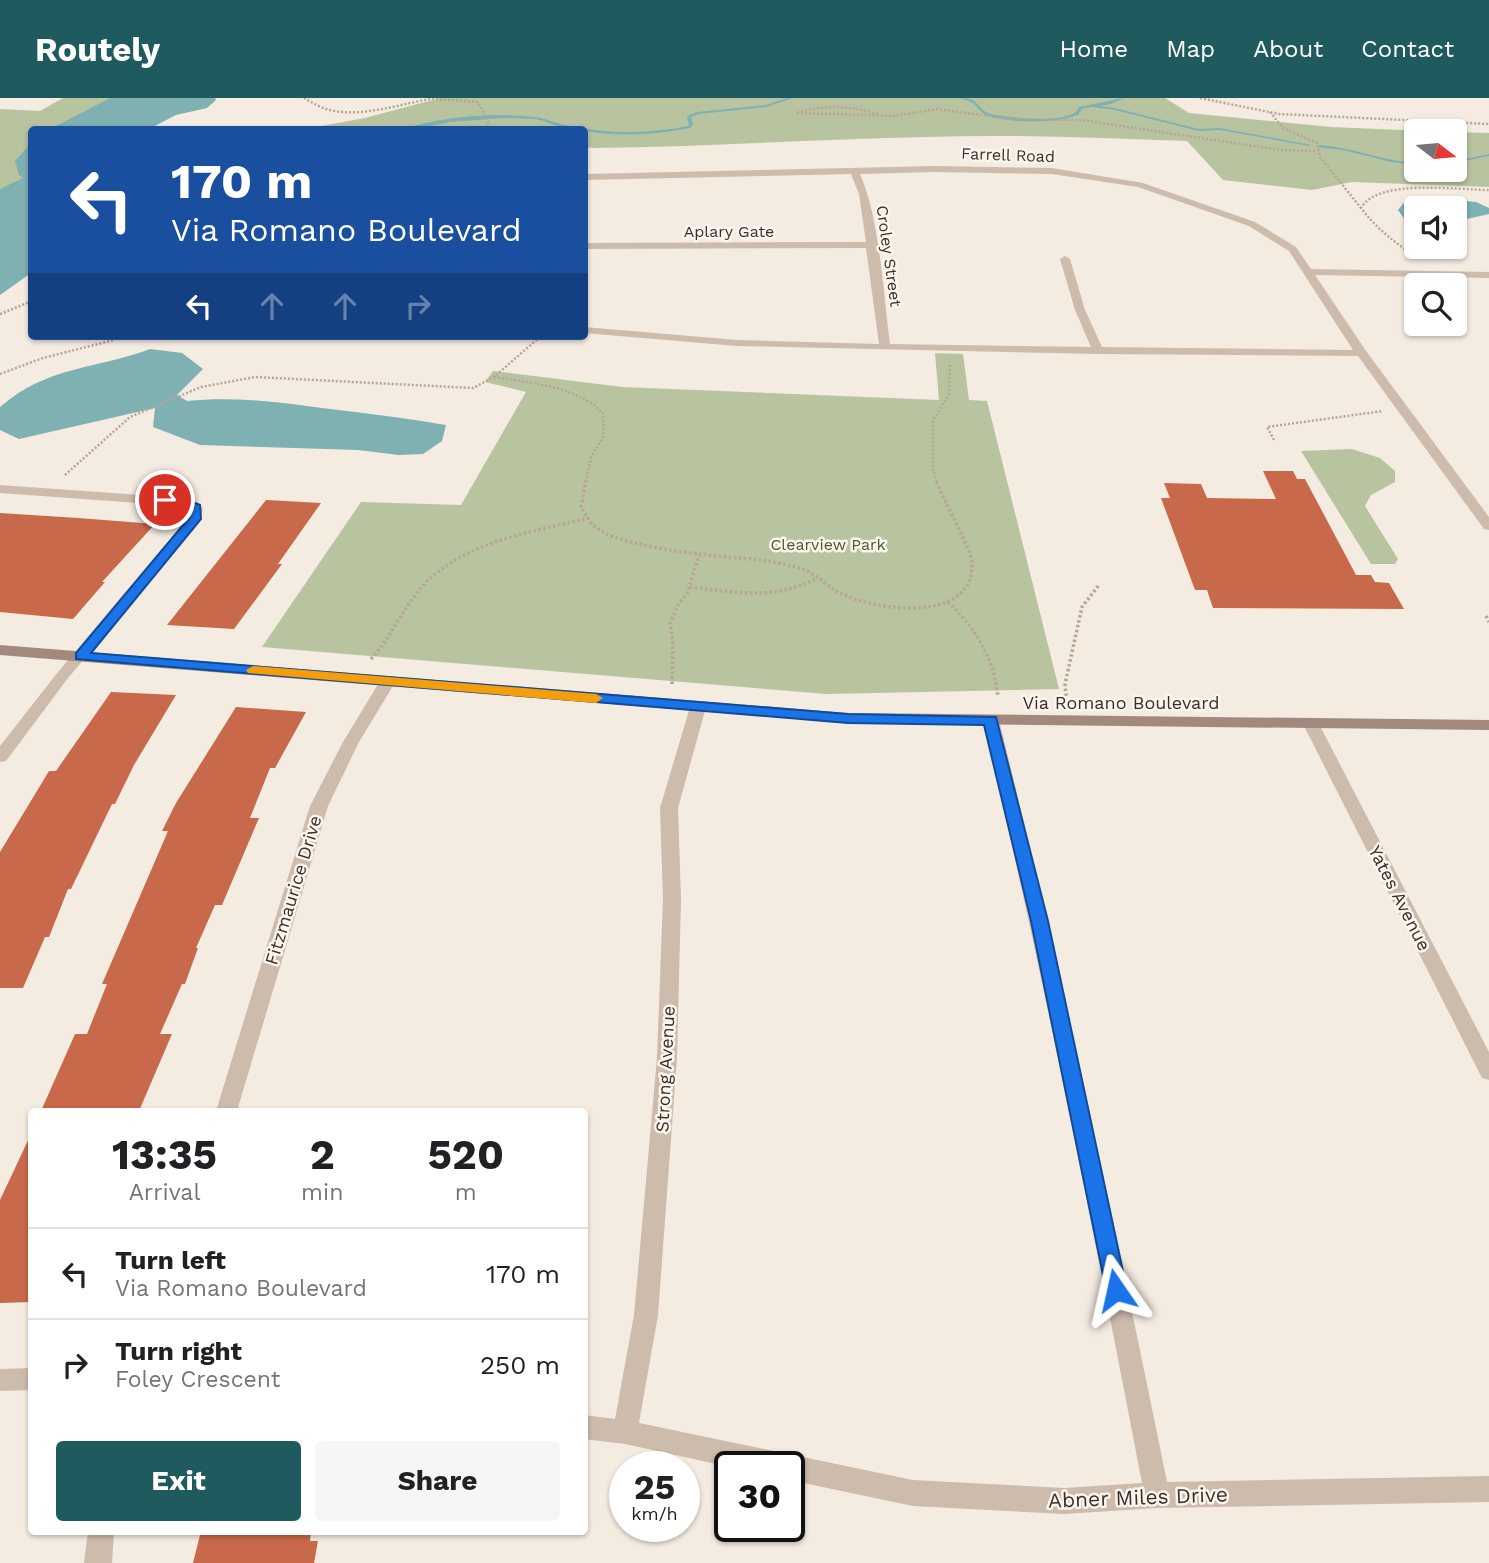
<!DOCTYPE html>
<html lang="en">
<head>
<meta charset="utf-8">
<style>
  body { margin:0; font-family:"Work Sans",sans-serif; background:#f6f6f6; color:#202124; height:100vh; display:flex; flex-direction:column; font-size:26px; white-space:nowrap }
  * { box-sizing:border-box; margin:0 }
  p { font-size:23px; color:#757577 }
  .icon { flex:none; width:38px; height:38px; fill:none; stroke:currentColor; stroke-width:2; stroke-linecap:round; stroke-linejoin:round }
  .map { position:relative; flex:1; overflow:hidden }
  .drawer { position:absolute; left:28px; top:1010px; width:560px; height:427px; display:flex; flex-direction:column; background:#fff; border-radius:7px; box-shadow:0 2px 5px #0004 }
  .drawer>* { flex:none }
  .banner { position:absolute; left:28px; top:28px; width:560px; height:214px; border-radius:7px; box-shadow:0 2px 5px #0004; background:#1a4fa0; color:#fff; overflow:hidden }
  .needle { width:46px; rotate:106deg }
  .buttons { position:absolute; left:1404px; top:21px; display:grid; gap:14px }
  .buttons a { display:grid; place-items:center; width:63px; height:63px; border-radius:7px; background:#fff; box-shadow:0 2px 5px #0004; font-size:35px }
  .speed { position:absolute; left:609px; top:1353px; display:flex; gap:14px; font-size:35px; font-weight:700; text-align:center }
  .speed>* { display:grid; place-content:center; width:91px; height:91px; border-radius:50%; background:#fff; box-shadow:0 2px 5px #0004; line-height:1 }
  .speed small { font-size:18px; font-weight:400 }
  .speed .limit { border:4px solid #111; border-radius:10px; background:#fff; color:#111 }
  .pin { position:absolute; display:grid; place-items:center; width:60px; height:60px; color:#fff; margin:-30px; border:4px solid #fff; border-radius:50%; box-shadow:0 2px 7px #0007 }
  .me { position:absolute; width:77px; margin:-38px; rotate:349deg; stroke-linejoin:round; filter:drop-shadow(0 0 5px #0008) }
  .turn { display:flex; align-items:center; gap:24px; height:147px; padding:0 28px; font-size:32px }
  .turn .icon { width:91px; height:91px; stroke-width:2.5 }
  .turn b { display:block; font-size:49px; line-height:60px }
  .lanes { display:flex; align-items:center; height:66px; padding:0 28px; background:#0003; justify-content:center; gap:35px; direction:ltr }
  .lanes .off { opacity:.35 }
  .eta { display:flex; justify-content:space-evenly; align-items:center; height:119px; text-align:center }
  .eta b { font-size:42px; font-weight:700; line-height:49px }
  .button { display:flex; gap:14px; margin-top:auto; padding:14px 28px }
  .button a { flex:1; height:80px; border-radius:7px; background:#1f5a5e; color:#fff; font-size:28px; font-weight:700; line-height:80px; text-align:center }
  .button a+a { background:#f6f6f6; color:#202124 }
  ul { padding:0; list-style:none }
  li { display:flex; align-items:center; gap:21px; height:91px; padding:0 28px; border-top:2px solid #e0e0e0 }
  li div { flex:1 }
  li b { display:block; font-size:26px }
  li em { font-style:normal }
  header { display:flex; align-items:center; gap:42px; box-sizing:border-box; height:98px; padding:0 35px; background:#1f5a5e; color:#fff }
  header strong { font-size:33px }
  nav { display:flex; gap:38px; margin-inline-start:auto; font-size:24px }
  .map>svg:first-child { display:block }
</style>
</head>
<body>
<header>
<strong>Routely</strong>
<nav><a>Home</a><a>Map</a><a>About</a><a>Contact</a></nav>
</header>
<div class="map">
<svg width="1489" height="1465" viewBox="0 0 1489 1465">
  <rect width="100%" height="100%" fill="#f4ebe1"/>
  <path fill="#b8c4a0" d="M63,0H137L76,31L32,32L31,77L0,94V11L40,13Z
    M440,0H1165L1189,15L1331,29L1425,33H1416V72H1454V34L1489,35V89L1352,84L1312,92L1223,82L1187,43C1100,40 1014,36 927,39C815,41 704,49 593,50L585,49L584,32L305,31L365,20Z
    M935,255L963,256L969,302L987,303L1059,591L826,596L262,549L361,404L461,407L526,294L485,284L493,273L622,289L939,302Z
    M1352,351L1380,360L1395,373V384L1371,397L1365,408L1398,461L1395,466H1371L1301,353Z"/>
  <path fill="#7fb0b2" d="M110,0H215L216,2L207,10L176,17L149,31H50Z
    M31,45V175L0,197V91L23,80L19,77L15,63Z
    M1434,100L1476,104L1489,110V116L1462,122L1454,130V110H1416V128L1408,126L1398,112L1407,101Z
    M150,251L182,255L203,271L177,297L187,303C232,298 277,304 322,310C364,315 405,320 446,327L442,343L423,356L399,357L358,352L200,347L153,329L155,310L19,341L0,332V309C49,267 94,272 150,251Z"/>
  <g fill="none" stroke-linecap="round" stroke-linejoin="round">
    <path fill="#7fb0b2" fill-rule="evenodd" d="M787,0H793L766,9L699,16L691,19L693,27L690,30C655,37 620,39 584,33V32L561,29L536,21L505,20L450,24L409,32H400C440,19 492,14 534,19C546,20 557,26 570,28C609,36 648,36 688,28L689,27L687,18L697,14L766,7Z
      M960,0C980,0 975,9 988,15C992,17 1000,17 1004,18C1028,21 1053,24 1075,15L1079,9L1124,0L1111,6L1100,8L1115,10L1199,31L1220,30L1311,47L1309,48L1220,32L1199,33L1115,12L1092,9L1082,11L1078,17C1055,26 1012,25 988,18C980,15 977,7 971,4C967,2 964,1 960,0Z
      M1319,47C1352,49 1383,63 1416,65V67L1391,64L1343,52L1317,49Z
      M1489,56V58L1454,65V63Z"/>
  </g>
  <path fill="#c8694b" d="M1263,373H1293L1297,381H1305L1356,477H1371L1375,484L1389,485L1404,511L1213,510L1207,492H1195L1161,400H1170L1164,385L1201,386L1207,400L1276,401Z
    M266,402L321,405L278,466H282L234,531L167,527Z
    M0,415L78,420L155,426L102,484H105L73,521L0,514Z
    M111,594L176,597L134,667L115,706H112L71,791H68L49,839H45L23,890H0V754L49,673H56Z
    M236,609L306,614L275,670H270L250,720H259L222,807H215L196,850H198L185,886H182L160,936H172L139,1013H41L75,936H87L107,886H102L168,733H162L176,705Z
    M32,1034V1204L0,1205V1102Z
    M201,1433H311L310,1443H318L314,1465H193Z"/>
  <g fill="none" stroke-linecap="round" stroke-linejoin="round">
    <path stroke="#b9a596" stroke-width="2.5" stroke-dasharray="2 2" stroke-linecap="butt" d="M304,0C312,4 320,10 330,12C363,20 403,5 436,0
      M1200,0L1279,16L1489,26
      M436,1L478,4L488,24L485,32
      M1270,14L1283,30L1317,45L1320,59L1361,110
      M878,16C851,8 823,6 796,15L895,18L936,11L1011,21L1082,22L1280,52L1316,53
      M1415,158C1394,144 1376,130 1361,110C1378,80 1457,92 1489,92
      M0,216L32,203
      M0,276L43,260L114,242L120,238
      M494,279C531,285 576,288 603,315L604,338L591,359L586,384
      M1274,342L1267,329L1383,313
      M65,377L130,319L201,289L255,279L473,290L494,279L541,238
      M937,384L933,372V323L949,296L950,267"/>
    <path stroke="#b9a596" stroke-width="3.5" stroke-dasharray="2.5 2.5" stroke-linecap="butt" d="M586,382L581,409C585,415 588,422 593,427C615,449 710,458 742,460C764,462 784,465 805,472C818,477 828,489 840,495C875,513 975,526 972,465C971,450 943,402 936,382
      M690,489C739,495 772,502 818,480
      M948,504C976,531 994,560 998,599
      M1486,518L1489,524
      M371,561C391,539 402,512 421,490C462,443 532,434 589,420
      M672,586L673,545L670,525L678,507L687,496L699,457
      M1066,598L1065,586L1082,509L1099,487"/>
    <path fill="#cdbbac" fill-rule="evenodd" d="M935,68L1052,70L1143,85L1255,124L1296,149L1311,171L1489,174V180L1315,177L1366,253L1489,419V432L1484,431L1358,258L1098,256L737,248L584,235V229L737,242L879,246L866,150L584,151V145L866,144L859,96L851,76L584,82V76ZM935,74L1052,76L1138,89L1249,128L1289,153L1353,252L1102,249L1085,212L1070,161L1065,158L1060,161L1075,212L1091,249L890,246C883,194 880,122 860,76Z
      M0,387L183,400L203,410L200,424L68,580L6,663L0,664V648L58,574L188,420L189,412L180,408L0,395Z
      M388,578L396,583L359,644L328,708L237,1013H216L310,708L343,644L380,583Z
      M698,604L706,609L678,710L681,801L677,960L658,1217L639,1325L913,1382L1064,1390L1142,1385C1093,1130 1043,875 983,622L991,617L999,622C1062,875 1115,1129 1167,1384L1489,1378V1404L1157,1410L1064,1416L913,1408L789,1382V1368L730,1369L625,1346L584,1341V1317L615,1321L634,1217L657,960L663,801L660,710L690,609Z
      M1311,621L1319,626L1489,954V982L1482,980L1479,974L1303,626Z
      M32,1270V1292L0,1293V1271Z
      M88,1433H114L112,1465H84Z"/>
    <path fill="#a18a7d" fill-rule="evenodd" d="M0,547L848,615L1489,622V632L848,625L0,557Z"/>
  </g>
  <path fill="#1a73e8" stroke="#114b97" stroke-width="2" d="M165,399L183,400L200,407L201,421L91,555L848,616L996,619L1048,823L1127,1192L1124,1199L1116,1201L1109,1199L1106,1192L1031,823L984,627L848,625L76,561V555L189,420L190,411L160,405L159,402Z"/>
  <path fill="#f59e0b" d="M253,568L596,596L603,600L596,605L248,575L246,572Z"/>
  <g text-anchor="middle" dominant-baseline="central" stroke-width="5" stroke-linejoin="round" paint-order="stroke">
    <g font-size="16" fill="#3b302b" stroke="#fbf5ee">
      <text transform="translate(1008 57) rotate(2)">Farrell Road</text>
      <text x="729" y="133">Aplary Gate</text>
      <text transform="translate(889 158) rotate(82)">Croley Street</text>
    </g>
    <g font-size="16" fill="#4a5a2e" stroke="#fbf5ee">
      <text x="828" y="446">Clearview Park</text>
    </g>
    <g font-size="18" fill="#3b302b" stroke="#fbf5ee">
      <text x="1121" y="604">Via Romano Boulevard</text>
      <text transform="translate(293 792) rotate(-73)">Fitzmaurice Drive</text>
      <text transform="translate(1400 800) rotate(63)">Yates Avenue</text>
      <text transform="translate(665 971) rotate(-87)">Strong Avenue</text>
    </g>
    <g font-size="21" fill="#3b302b" stroke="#fbf5ee">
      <text transform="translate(1138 1399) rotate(-2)">Abner Miles Drive</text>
    </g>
  </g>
</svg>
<div class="buttons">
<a><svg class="needle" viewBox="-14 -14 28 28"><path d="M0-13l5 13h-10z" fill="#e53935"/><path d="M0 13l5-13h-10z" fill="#757577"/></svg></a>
<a><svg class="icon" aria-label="sound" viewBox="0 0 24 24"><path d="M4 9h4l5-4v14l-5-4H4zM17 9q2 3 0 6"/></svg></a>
<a><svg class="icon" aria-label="search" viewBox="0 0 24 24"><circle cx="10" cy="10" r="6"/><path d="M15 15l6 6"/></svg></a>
</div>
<div class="speed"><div>25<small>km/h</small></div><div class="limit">30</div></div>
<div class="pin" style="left:165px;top:402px;background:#d93025"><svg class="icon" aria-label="arrive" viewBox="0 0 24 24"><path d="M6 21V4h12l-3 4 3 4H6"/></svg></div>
<svg class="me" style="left:1116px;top:1192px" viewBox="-20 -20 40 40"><path d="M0-17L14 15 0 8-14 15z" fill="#1a73e8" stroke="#fff" stroke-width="4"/></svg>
<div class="banner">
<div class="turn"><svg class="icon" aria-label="left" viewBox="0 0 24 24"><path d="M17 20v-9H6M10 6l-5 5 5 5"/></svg><div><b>170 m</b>Via Romano Boulevard</div></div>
<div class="lanes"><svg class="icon" aria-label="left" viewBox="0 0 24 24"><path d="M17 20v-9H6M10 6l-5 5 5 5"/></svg><svg class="icon off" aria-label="ahead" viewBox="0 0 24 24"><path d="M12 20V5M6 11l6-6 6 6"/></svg><svg class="icon off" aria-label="ahead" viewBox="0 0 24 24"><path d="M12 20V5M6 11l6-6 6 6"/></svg><svg class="icon off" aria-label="right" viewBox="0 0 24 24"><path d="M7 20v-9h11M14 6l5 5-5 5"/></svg></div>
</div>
<section class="drawer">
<div class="eta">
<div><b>13:35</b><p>Arrival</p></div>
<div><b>2</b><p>min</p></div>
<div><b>520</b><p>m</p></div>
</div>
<ul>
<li><svg class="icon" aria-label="left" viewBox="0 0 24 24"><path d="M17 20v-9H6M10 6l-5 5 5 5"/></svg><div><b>Turn left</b><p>Via Romano Boulevard</p></div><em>170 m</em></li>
<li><svg class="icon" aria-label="right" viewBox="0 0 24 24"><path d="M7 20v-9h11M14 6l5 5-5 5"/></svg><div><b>Turn right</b><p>Foley Crescent</p></div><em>250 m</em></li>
</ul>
<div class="button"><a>Exit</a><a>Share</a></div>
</section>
</div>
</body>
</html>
